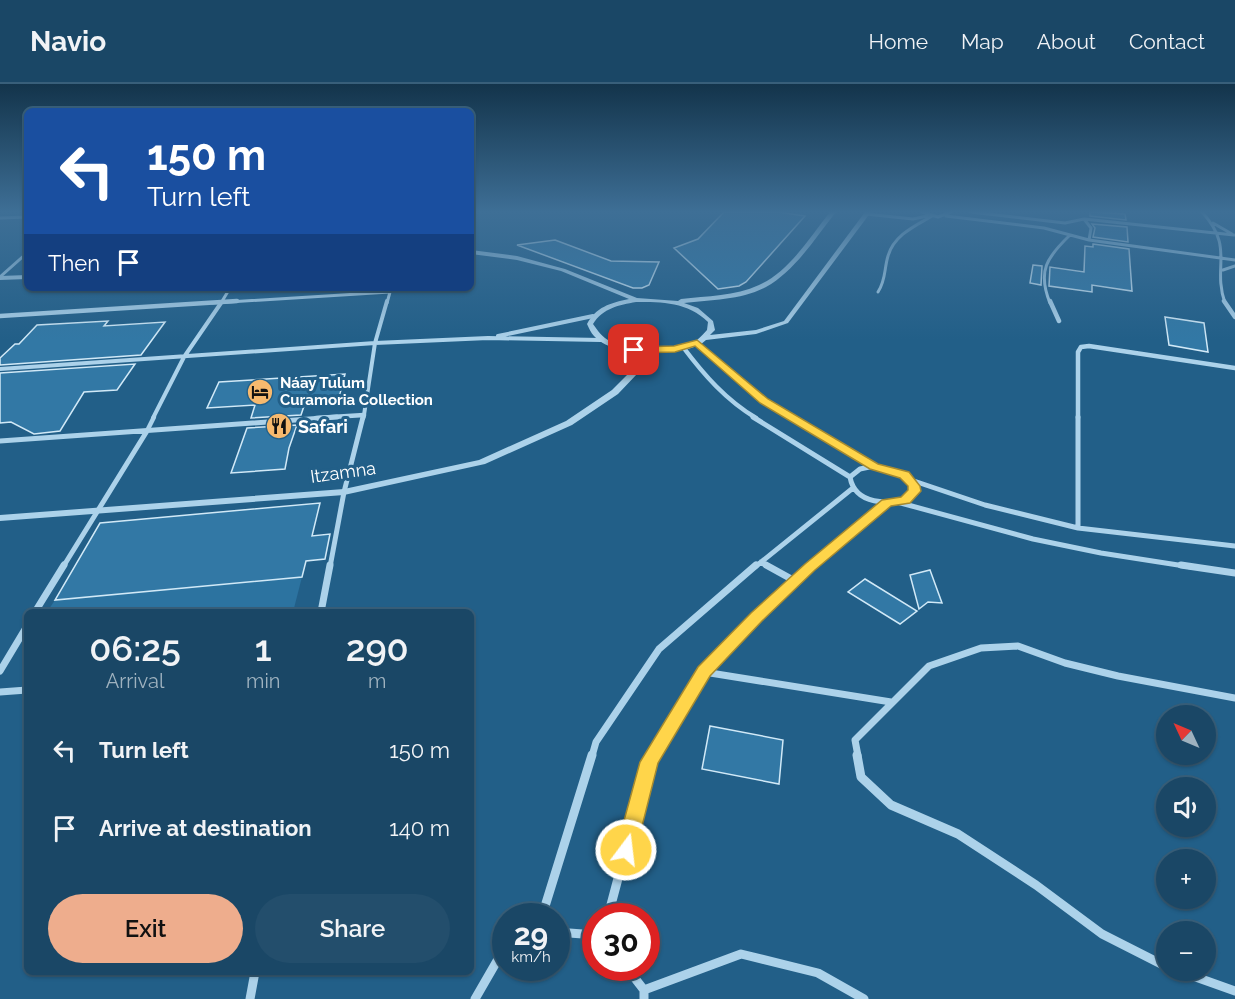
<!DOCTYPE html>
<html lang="en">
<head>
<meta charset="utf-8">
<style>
  body { margin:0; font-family:Raleway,sans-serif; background:#234e6c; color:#f1f3f6; height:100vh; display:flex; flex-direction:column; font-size:22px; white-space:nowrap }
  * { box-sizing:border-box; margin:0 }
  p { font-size:20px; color:#9fb2bf }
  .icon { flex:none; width:33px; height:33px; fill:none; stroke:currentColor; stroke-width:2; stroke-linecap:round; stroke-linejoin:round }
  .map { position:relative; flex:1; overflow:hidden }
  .drawer { position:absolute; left:24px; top:525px; width:450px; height:366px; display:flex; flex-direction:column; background:#1a4766; border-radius:9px; box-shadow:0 2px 4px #0004,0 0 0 2px #385f7a }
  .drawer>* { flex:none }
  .top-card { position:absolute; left:24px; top:24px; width:450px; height:183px; border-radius:9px; box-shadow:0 2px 4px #0004,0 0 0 2px #385f7a; background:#1a4fa0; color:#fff; overflow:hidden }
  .needle { width:39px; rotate:314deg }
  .controls { position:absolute; left:1156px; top:621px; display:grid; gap:12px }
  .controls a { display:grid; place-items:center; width:60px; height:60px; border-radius:50%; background:#1a4766; box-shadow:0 2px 4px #0004,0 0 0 2px #385f7a; font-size:30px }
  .speed { position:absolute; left:492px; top:819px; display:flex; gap:12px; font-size:30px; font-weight:700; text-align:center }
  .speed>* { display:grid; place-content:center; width:78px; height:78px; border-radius:50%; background:#1a4766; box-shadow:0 2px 4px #0004,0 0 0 2px #385f7a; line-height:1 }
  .speed small { font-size:15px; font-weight:400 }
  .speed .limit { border:9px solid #d22; background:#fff; color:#111 }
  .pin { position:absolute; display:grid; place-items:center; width:51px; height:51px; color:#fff; margin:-26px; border-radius:12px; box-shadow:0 3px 9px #0006 }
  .me { position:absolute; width:66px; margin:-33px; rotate:15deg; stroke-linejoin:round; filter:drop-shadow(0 0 4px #0008) }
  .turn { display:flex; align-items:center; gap:21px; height:126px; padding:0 24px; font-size:27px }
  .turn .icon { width:78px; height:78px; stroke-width:2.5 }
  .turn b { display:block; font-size:42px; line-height:51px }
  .then { display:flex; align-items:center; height:57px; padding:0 24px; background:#0003; gap:12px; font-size:22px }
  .eta { display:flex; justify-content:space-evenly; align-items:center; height:102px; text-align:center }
  .eta b { font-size:36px; font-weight:600; line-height:42px }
  .button { display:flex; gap:12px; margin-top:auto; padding:12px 24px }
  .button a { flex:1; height:69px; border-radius:36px; background:#eead8d; color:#111; font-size:24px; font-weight:600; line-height:69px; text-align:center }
  .button a+a { background:#234e6c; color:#f1f3f6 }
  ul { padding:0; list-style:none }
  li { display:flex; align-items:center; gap:18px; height:78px; padding:0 24px }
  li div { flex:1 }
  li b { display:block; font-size:22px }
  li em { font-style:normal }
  header { display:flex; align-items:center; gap:36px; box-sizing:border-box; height:84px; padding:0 30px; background:#1a4766; border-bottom:2px solid #385f7a }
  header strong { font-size:28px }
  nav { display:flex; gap:33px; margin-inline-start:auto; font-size:21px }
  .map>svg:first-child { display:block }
</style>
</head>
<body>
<header>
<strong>Navio</strong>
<nav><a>Home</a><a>Map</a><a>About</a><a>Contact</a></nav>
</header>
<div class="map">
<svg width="1235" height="915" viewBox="0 0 1235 915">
  <rect width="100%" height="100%" fill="#225f88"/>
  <path fill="#2c73a0" d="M302,493L293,528H47L55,516Z"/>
  <path fill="#3278a5" stroke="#d1e9f7" stroke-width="1.5" d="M724,128H778L805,132L746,198L739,202L718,205L674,164L698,155Z
    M1090,128L1125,130L1126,136L1090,132Z
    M1092,140L1127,143L1128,158L1093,153L1095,144Z
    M555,156L611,177L659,178L649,201L642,204H633L517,161Z
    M1093,160L1129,165L1132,207L1092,201V208L1049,202L1050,183L1084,188L1085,162L1093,163Z
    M1033,181L1042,182L1041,201L1030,199Z
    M1165,233L1204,239L1208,268L1169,261Z
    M108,237L104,242L165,238L141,271L0,281V274L15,260H19L37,241Z
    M135,280L117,306L84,308L60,347L34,350L11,338L0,339V289Z
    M345,290L339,314L306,316L301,331L251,334L255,321L207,324L219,298Z
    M297,341L289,364L285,385L231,389L247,344Z
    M320,419L312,452L330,450L325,475L306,477L302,493L55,516L100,439Z
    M930,486L942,519L928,518L919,525L910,491Z
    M865,495L917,527L900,540L848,508Z
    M710,642L783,656L779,700L702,685Z"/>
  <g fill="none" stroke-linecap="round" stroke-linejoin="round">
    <path stroke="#acd2ea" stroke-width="3" d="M387,219L390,208"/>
    <path stroke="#acd2ea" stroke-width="4" d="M498,252L593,232
      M0,285L375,259L488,254L601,256
      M364,331L375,259L387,217
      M153,334L184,273L221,219"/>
    <path stroke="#acd2ea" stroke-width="4.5" d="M147,347L154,333"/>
    <path stroke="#acd2ea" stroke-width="3" d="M922,128L938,133L951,128
      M971,128L1065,139L1084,135L1234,151
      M1202,128C1235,164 1212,182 1225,219
      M866,130L913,135L927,132
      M946,132L1044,144L1089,156L1235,176
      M0,134L27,133
      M1084,135L1091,144L1089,156
      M1213,139L1232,150
      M1223,186L1235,182
      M0,193L27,169
      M878,208C886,196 884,185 888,172C894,151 915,142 932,132
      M212,219L390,208L391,204
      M221,219L230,204
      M1050,219C1037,187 1047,173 1070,151"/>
    <path stroke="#acd2ea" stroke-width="4.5" d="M1050,217L1059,237
      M1224,217L1235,233
      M0,232L237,217
      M697,259L764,317L793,334
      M683,263C704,291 726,316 756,334
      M316,334L364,331L363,334
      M1078,334V268L1081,263L1089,262L1235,284"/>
    <path stroke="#acd2ea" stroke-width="5" d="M753,333L850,393
      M791,333L874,382
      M1078,333V444
      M0,357L337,333
      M874,382C890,385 904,388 914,402L911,412C889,422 855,421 850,393L860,385Z
      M911,396L985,421L1078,444L1235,462
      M897,418L1033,455L1101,469L1191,483
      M761,478L769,483
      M63,483L147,347
      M330,483L344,408L363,333
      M755,483L853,404
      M812,483L887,419"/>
    <path stroke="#acd2ea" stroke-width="7" d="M766,481L795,497
      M1181,481L1235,489
      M35,528L64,481
      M321,528L330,481
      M0,587L27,542
      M704,588L891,618
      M0,608L27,606
      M592,672L596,658L659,565L756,481
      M652,672L704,588L814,481
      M858,672L855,656L929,582L981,564L1018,562L1065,579L1118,592L1235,614"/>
    <path stroke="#acd2ea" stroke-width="9" d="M857,671L861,693L891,721L958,750L1036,801L1102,850L1167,883
      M542,832L592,671
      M608,832L649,678L653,671
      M556,848L596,851
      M627,884L644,906V915
      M1176,886L1235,907
      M644,906L741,870L818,889L864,915
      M250,915L255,888
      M475,915L501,870L506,866"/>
    <path fill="#acd2ea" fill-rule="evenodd" d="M830,128H836C816,153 795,187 766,203C742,216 711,216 684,219L698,224L713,237L715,246L710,251L756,246L784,237L865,128H871L788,239L756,250L706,256L700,261L688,265L657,269L618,310L572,341L485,380L344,411L0,437V431L344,405L479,376L566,337L612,306L649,269C631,268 607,266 594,252C591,249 589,244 587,240C596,223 610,219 629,215L561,187L517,176L471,170V166L517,172L565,185L637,214L678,217L681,215C707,212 735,212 759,201C789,188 810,153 830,128ZM636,218C662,218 688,218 708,238L707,246C704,249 701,253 697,256C678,268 630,268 610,257C602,253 598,247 593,240C603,224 619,221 636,218Z
      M27,191V195L0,196V192Z"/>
  </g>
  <linearGradient id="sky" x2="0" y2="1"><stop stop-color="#13344b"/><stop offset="0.5" stop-color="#3e6f96"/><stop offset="1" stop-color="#3e6f96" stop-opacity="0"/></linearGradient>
  <rect width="1235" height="256" fill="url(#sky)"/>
  <path fill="#ffd54a" stroke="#a68a30" stroke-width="1.5" d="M697,256L768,315L878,380L909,388L920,402L921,407L910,419L891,422L815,486L762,537L710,592L658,679L636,766L633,773L626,775L619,773L616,766L640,678L698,583L751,529L805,480L882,416L901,413L908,406V402L900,394L870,385L760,319L695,262L675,268L634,269L629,266L634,263L674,262Z"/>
  <defs>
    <g id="hotel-disc" transform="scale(1.35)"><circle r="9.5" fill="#f6b96e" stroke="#225f88"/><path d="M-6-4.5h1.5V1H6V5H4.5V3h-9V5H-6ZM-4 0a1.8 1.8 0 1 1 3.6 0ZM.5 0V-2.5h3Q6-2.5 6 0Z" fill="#111"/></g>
    <g id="restaurant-disc" transform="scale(1.35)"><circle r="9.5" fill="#f6b96e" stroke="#225f88"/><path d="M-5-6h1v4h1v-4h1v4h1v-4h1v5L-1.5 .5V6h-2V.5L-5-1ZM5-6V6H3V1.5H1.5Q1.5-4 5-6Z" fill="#111"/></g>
  </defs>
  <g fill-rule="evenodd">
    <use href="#hotel-disc" x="260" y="308"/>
    <use href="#restaurant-disc" x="279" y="342"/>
  </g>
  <g text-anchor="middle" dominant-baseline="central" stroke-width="6" stroke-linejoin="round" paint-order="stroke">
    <g font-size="15" font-weight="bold" fill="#fff" stroke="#225f88" text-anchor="start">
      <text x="280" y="299">Náay Tulum<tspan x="280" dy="17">Curamoria Collection</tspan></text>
    </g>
    <g font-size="18" font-weight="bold" fill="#fff" stroke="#225f88" text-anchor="start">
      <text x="298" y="342">Safari</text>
    </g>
    <g font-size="18" fill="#fff" stroke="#225f88">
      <text transform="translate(343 388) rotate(-8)">Itzamna</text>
    </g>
  </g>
</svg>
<div class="controls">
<a><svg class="needle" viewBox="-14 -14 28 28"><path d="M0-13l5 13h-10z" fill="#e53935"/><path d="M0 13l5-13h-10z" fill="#9fb2bf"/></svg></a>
<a><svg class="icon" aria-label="sound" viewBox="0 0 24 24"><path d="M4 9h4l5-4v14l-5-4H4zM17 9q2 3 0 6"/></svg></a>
<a>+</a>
<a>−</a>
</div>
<div class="speed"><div>29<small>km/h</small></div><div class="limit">30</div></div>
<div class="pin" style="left:634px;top:266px;background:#d93025"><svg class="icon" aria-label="arrive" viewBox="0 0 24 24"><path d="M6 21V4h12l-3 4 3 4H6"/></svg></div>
<svg class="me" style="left:626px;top:766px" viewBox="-20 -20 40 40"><circle r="17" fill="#ffd54a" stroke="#fff" stroke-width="3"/><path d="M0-11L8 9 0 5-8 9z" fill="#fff"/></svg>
<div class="top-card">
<div class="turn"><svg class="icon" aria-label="left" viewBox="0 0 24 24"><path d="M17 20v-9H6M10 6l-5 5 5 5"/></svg><div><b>150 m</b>Turn left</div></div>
<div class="then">Then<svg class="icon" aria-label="arrive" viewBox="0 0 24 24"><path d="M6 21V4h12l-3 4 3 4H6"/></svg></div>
</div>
<section class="drawer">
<div class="eta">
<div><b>06:25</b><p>Arrival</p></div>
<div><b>1</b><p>min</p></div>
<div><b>290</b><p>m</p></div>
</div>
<ul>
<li><svg class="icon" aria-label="left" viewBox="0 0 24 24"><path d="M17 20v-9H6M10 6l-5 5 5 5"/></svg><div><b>Turn left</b></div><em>150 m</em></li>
<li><svg class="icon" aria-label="arrive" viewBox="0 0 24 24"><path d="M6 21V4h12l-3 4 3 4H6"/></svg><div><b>Arrive at destination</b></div><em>140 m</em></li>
</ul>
<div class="button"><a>Exit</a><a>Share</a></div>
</section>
</div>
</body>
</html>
